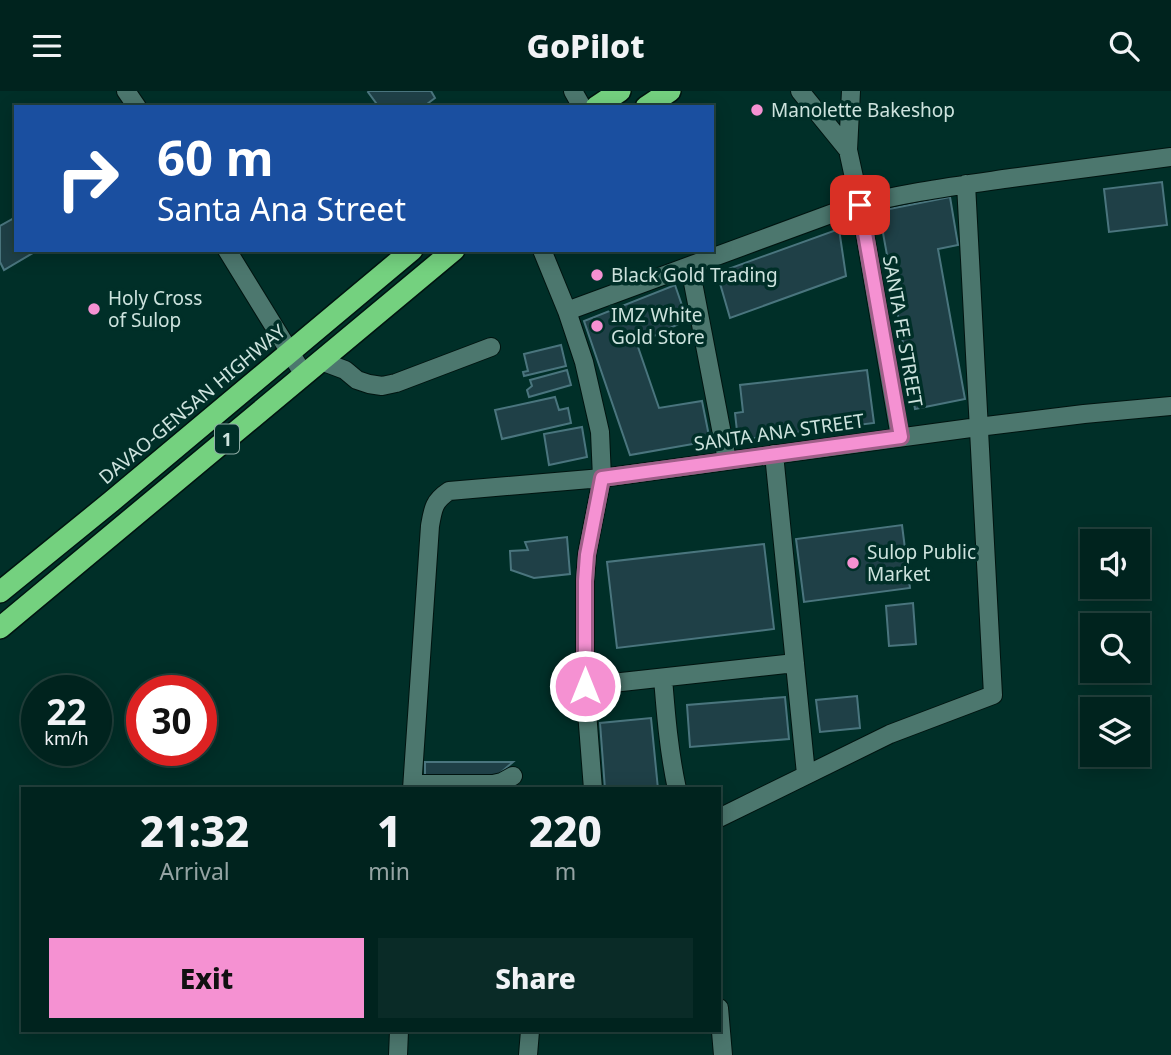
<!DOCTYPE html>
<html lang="en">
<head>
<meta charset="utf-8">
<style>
  body { margin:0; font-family:"Noto Sans",sans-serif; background:#0a2b27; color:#f1f3f6; height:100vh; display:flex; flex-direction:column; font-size:26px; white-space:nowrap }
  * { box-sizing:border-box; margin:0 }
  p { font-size:23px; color:#95a4a4 }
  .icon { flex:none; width:38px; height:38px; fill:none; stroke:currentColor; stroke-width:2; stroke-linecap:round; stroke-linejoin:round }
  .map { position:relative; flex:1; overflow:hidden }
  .sheet { position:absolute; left:21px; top:696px; width:700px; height:245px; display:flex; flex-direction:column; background:#00231e; border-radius:0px; box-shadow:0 4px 18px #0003,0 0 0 2px #22403c }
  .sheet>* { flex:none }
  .top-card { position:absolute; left:14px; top:14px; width:700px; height:147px; border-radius:0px; box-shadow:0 4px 18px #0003,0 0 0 2px #22403c; background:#1a4fa0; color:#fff; overflow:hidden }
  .tools { position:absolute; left:1080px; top:438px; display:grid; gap:14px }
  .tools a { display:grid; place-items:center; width:70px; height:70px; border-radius:0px; background:#00231e; box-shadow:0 4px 18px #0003,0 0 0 2px #22403c; font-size:35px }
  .speed { position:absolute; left:21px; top:584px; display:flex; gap:14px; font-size:35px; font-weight:700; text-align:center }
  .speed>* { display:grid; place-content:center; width:91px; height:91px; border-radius:50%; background:#00231e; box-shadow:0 4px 18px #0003,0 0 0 2px #22403c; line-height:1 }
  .speed small { font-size:18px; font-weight:400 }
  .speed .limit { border:10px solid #d22; background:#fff; color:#111 }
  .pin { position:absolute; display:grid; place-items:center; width:60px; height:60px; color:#fff; margin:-30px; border-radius:14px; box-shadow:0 4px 10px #0006 }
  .me { position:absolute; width:77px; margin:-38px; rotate:0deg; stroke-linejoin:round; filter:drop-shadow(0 0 5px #0008) }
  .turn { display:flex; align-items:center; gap:24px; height:147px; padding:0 28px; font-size:32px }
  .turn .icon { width:91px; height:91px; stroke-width:2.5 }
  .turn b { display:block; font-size:49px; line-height:60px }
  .eta { display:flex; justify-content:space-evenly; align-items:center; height:119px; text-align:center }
  .eta b { font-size:42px; font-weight:800; line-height:49px }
  .action { display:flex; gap:14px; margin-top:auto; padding:14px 28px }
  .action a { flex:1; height:80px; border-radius:0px; background:#f591d2; color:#111; font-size:28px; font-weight:800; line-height:80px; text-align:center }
  .action a+a { background:#0a2b27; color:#f1f3f6 }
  header { display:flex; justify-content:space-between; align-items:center; height:91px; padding:0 28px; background:#00231e; font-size:32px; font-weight:800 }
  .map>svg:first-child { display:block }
</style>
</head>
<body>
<header><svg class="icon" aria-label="menu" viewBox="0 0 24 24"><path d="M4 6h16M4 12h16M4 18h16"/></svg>GoPilot<svg class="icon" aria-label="search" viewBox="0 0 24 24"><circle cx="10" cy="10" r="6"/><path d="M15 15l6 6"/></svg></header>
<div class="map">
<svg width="1171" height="964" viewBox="0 0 1171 964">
  <rect width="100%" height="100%" fill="#002f28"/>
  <path fill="#1f4047" stroke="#4a757e" stroke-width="2" d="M369,0H431L435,7L423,16H379L368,1Z
    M1162,91L1167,134L1109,141L1104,98Z
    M950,106L958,154L938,158L965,308L915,318L879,120Z
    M16,126V159H38L4,179L0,171V135Z
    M839,138L846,185L730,227L717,182Z
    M675,194L687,229L637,253L659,317L702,310L710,350L630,364L584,230Z
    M561,254L566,275L524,285L523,281L528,280L524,263Z
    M567,279L571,294L529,306L527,299L532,295L530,289Z
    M867,279L874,332L738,349L735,322L743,321L740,294Z
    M555,306L559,319L568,317L571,332L502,348L495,319Z
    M582,336L587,366L549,374L544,343Z
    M902,434L910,497L804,511L796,448Z
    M567,446L570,483L534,487L511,479L510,460L528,459L525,451Z
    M764,453L774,538L617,557L607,471Z
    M913,512L916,553L889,555L886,515Z
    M857,605L860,637L820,641L816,609Z
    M785,606L789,648L690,656L687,614Z
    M651,627L658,698H605L600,632Z
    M425,671H513L493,688H425Z"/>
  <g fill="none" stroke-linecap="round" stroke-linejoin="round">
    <g stroke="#011410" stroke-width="20">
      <path id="minor" d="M126,0L137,16
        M573,0L582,16
        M800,0L848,59
        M851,0L848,59L860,114L900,346
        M227,159L304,284
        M542,159L567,220L584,271L600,341L602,387L587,463L585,490V595L593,698
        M690,176L727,369
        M567,220L847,117C901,102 956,95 1011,87C1064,80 1118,73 1171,66
        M321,270L345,279L357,289L369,293L382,295L396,292L491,256
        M774,363L806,683
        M663,587C666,625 669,661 677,698
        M585,595L795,572
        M413,693H493L502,691L513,685
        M412,698L430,435C433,417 434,410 449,400L602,387L978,336L1084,323L1171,315
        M719,727L890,643L993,604L966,93
        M719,917L723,964
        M398,964L399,940
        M528,964L530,940"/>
    </g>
    <g stroke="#011410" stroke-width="24">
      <path id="highway" d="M596,16L620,0
        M646,16L670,0
        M0,501L112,410L412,159
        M0,537L454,159"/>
    </g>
    <use href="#minor" stroke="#4c776e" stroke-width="18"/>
    <use href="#highway" stroke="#74d17f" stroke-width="21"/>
  </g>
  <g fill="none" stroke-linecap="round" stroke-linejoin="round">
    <g stroke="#9f5e88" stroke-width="18">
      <path id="route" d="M585,595V490L587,464L602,387L901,346L860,114"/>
    </g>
    <use href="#route" stroke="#f591d2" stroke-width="12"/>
  </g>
  <g fill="#f591d2" stroke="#002f28" stroke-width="2.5">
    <circle cx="757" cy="19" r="7"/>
    <circle cx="597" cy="184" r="7"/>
    <circle cx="94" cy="218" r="7"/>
    <circle cx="597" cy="235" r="7"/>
    <circle cx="853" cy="472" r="7"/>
  </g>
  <g text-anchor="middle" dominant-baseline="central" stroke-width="7" stroke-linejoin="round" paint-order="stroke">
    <rect fill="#002f28" stroke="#90ada7" stroke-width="2" x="215" y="333.5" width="24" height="29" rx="5"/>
    <g font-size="18" font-weight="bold" fill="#cde3de">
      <text x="227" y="348">1</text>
    </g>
    <g font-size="19" fill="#cde3de" stroke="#002f28" text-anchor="start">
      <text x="771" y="19">Manolette Bakeshop</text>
      <text x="611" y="184">Black Gold Trading</text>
      <text x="108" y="207">Holy Cross<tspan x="108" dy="22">of Sulop</tspan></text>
      <text x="611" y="224">IMZ White<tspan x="611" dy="22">Gold Store</tspan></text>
      <text x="867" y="461">Sulop Public<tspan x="867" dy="22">Market</tspan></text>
    </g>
    <g font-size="19" fill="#cde3de" stroke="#002f28">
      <text transform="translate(903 240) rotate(80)">SANTA FE STREET</text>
      <text transform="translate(192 313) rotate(-40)">DAVAO-GENSAN HIGHWAY</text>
      <text transform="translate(779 341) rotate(-8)">SANTA ANA STREET</text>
    </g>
  </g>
</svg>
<div class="tools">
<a><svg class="icon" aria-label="sound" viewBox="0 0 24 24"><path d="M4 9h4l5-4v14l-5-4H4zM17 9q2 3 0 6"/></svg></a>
<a><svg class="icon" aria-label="search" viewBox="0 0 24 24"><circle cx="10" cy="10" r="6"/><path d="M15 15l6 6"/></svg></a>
<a><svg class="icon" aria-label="layers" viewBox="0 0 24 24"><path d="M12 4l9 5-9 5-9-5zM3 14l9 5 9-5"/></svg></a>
</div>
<div class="speed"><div>22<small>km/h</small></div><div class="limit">30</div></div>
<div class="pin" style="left:860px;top:114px;background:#d93025"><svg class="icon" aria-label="arrive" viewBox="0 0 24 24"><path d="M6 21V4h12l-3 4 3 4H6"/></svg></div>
<svg class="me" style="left:585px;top:595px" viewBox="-20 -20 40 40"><circle r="17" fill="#f591d2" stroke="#fff" stroke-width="3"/><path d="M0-11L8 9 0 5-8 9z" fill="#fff"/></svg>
<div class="top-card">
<div class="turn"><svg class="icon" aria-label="right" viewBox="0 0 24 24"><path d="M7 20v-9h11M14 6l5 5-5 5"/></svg><div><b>60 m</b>Santa Ana Street</div></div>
</div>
<section class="sheet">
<div class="eta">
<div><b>21:32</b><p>Arrival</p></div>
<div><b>1</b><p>min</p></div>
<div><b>220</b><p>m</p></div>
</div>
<div class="action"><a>Exit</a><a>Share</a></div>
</section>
</div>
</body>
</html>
